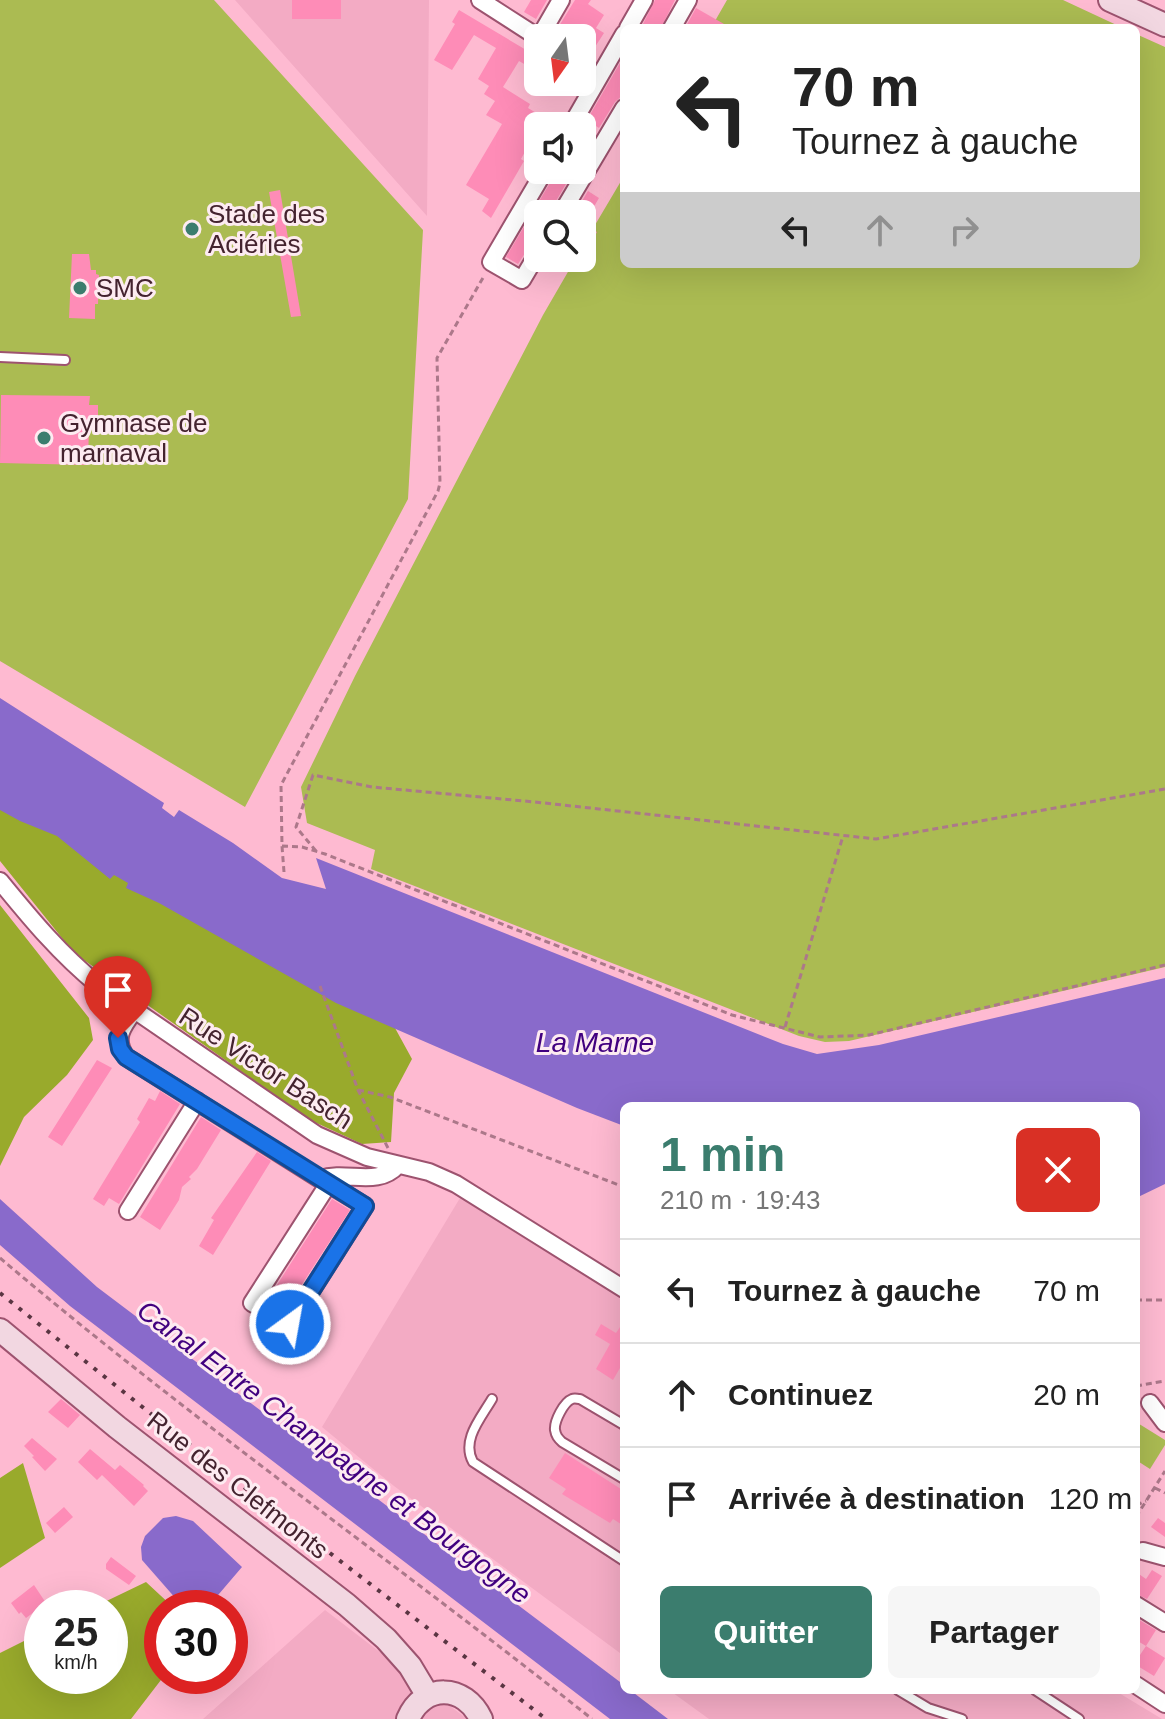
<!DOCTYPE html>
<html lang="fr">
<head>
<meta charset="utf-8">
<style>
  body { margin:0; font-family:Arial,sans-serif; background:#f6f6f6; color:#222; height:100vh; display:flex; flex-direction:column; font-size:30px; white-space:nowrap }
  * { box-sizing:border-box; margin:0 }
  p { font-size:26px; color:#767676 }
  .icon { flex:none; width:44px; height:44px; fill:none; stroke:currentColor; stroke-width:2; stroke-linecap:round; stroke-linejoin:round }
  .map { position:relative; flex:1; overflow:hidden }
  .details { position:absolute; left:620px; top:1102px; width:520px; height:592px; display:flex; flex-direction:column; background:#fff; border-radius:12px; box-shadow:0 8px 32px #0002 }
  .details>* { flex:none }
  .hud { position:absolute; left:620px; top:24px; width:520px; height:244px; border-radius:12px; box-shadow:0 8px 32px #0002; background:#fff; color:#222; overflow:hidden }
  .needle { width:52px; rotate:194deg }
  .fabs { position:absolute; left:524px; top:24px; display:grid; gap:16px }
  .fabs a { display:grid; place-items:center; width:72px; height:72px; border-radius:12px; background:#fff; box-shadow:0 8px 32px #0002; font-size:40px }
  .speed { position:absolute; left:24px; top:1590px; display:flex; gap:16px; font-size:40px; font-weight:700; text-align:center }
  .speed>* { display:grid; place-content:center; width:104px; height:104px; border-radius:50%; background:#fff; box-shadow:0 8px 32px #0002; line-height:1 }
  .speed small { font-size:20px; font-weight:400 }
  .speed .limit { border:12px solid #d22; background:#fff; color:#111 }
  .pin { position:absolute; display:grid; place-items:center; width:68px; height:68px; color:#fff; margin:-82px -34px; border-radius:50% 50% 50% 0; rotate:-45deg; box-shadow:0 0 8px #0007 }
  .pin .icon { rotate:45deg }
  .me { position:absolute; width:88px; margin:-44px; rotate:32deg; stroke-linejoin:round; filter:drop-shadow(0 0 6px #0008) }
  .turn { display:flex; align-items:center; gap:28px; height:168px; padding:0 40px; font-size:36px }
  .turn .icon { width:104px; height:104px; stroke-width:2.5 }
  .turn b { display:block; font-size:56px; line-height:68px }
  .lanes { display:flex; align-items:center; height:76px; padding:0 40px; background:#0003; justify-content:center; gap:40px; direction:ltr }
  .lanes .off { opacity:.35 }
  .round { display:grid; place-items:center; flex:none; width:84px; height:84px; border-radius:12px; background:#f6f6f6 }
  .summary { display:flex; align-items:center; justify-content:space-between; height:136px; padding:0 40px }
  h1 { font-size:48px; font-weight:700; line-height:60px; color:#3b7d6e }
  .cta { display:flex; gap:16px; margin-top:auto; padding:16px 40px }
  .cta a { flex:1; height:92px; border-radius:12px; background:#3b7d6e; color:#fff; font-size:32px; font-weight:700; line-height:92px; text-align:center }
  .cta a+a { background:#f6f6f6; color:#222 }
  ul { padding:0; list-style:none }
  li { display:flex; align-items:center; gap:24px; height:104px; padding:0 40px; border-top:2px solid #e0e0e0 }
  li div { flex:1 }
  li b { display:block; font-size:30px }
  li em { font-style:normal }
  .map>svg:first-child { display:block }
</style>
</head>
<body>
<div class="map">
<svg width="1165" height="1719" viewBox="0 0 1165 1719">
  <rect width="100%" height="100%" fill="#febad1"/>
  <path fill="#f3abc4" d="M235,0H429L427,216Z
    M460,1198L624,1300V1656L394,1486L322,1427Z
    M325,1610L467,1719H203Z
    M669,1690H1114L1162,1719H709Z"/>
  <path fill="#abbb52" d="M0,0H214L423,230L408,499L245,807L0,661Z
    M727,0H1063L1123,28H711Z
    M1136,34L1165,47V967L849,1041L825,1042L799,1036L371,869L375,850L307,823L301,787L355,676L543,315L576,258H582V247L624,176V264H1136Z
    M1136,1422L1165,1440V1445L1150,1469L1136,1460Z"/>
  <path fill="#99aa2c" d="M0,785L389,1017L412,1059L394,1093L391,1142L362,1144L310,1120L74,953L0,861Z
    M0,905L89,1018L93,1040L67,1075L24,1117L0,1166Z
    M23,1463L45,1538L0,1568V1478Z
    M146,1582L174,1608H162V1676H164L131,1719H0V1653L42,1632V1676H110V1608H92Z"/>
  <path fill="#896acb" d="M0,698L164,803L162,808L174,817L179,810L233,843L282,878L326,889L316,858L783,1044L817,1054L879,1045L1165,978V1184L1136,1198V1106H624V1126L577,1108L336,1003L159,903L126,888L128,883L114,875L110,879L57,836L20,821L0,810Z
    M0,1199L97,1287L624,1685V1690H630L668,1719H610L70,1306L0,1245Z
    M176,1516L193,1521L242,1567L207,1608H184L142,1560L141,1547L145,1536L163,1518Z"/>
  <path fill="#fe8cb7" d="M292,0H341V19H292Z
    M531,0H547L536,19L524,12Z
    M575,0H591L588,4L604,15L596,28L604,33L595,47L589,44L582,56V38H568L556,31Z
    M655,0H675L661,28H641Z
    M696,8L731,28H685Z
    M459,10L538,57V72L519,61L503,87L530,104L528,108L538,114V128L521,159L524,161L491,218L482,211L489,199L466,185L502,124L486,115L495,101L484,94L489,86L478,79L496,48L474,35L452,70L434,60L455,24L452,22Z
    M624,56V94L615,102L599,128L587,120Z
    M556,170H574L552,208L550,214H538V240L529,247L518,264L506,257L554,176Z
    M600,170L588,191L599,198L592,210L581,203Z
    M280,190L301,316L291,317L269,192Z
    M587,226L597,232L591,243L582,237Z
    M72,254H89L91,270H96V274L99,275L98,304H95V319L69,318Z
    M1,395L90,396L89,405H98V426L89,425L88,465L0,463Z
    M97,1060L112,1068L62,1146L48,1137Z
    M160,1091L180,1104L119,1204L109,1198L104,1206L93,1199L140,1122L137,1119L149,1098L155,1101Z
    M201,1117L221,1130L197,1169L189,1177L191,1179L182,1187L179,1200L160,1230L140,1217Z
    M257,1152L271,1161L213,1255L199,1246L214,1220L211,1218Z
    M332,1199L350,1210L286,1309L268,1299Z
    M624,1321V1361L613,1380L596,1369L610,1344L595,1335L601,1324L616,1333Z
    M61,1399L80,1415L68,1428L48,1412Z
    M32,1438L57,1459L45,1471L32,1457L34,1456L24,1446Z
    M90,1449L115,1470L120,1465L144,1485L143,1486L148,1491L134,1506L102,1475L97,1480L78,1462Z
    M565,1453L624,1491V1526L613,1519L610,1523L562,1494L566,1489L549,1478Z
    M64,1507L73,1517L55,1533L46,1523Z
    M1158,1518L1165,1523V1537L1151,1527Z
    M111,1557L136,1576L129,1585L106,1569V1564Z
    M1152,1570L1162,1576L1147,1599L1136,1594V1572L1146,1579Z
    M34,1585L46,1603L26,1618L21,1612L19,1614L11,1603Z
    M1136,1618L1156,1630L1146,1646L1165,1658L1154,1676L1136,1665V1661L1146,1646L1136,1640Z"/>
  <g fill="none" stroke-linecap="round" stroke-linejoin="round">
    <g stroke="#9d536f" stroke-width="12">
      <path id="lane" d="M0,357L65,360
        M492,1399C481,1418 461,1440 473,1462L624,1561
        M624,1425L580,1399C577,1399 575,1398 572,1399C564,1402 554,1421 555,1430C556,1436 558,1438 562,1442L624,1479
        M898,1690L928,1708L962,1719
        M1035,1690L1079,1719"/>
    </g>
    <g stroke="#9d536f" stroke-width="20">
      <path id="street" d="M480,0L539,38L561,0
        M628,28L644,0
        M672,28L688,0
        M571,126L624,34
        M561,214L624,108
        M538,253L522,280L491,262L545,170
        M0,881C31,919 60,954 98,985L317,1135L367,1157L429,1172L456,1184L624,1289
        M134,1011C122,1027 113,1039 126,1057L320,1179C348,1170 377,1188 398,1165
        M320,1179L365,1206L290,1324L252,1303L329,1183
        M128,1211L197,1101
        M1150,1403L1165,1423
        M1143,1551L1165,1557
        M1136,1605L1165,1623
        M1136,1685L1165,1704"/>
    </g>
    <g stroke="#9d536f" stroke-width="26">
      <path id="secondary" d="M1110,0L1165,25
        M0,1330L117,1427L347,1605L386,1639L410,1666L428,1696
        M408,1719C423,1683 465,1684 481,1719"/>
    </g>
    <path stroke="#ac788a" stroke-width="3" stroke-dasharray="6 4" stroke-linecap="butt" d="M282,846L302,847L325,854L732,1015L820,1037L869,1035L1165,965
      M316,851L296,827L313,775L372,787L535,802L876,839L1165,789
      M284,872L282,846L281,785L438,491L440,483L437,358L484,276
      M320,986L358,1090L388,1148
      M785,1027L843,836
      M358,1090L390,1097L624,1187
      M0,1258C191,1420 396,1563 592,1719
      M1136,1300H1165
      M1136,1386L1165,1381
      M1155,1488L1165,1493
      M1136,1505L1146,1501
      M1136,1517L1165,1471"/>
    <use href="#lane" stroke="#fff" stroke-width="8"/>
    <use href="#street" stroke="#fff" stroke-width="16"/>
    <use href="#secondary" stroke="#f2d7e1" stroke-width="22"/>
    <path stroke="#5a3542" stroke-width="4" stroke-dasharray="4 8" stroke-linecap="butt" d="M0,1293L210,1461L546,1719"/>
  </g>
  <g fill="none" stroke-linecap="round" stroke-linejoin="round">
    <g stroke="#114b97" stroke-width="20">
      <path id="route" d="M118,1038L120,1049L126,1057L365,1206L290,1324"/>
    </g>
    <use href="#route" stroke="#1a73e8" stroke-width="14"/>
  </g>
  <g fill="#3b7d6e" stroke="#fdebf1" stroke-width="3">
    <circle cx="192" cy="229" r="8"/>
    <circle cx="80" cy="288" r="8"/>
    <circle cx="44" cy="438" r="8"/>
  </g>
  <g text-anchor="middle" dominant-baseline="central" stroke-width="6" stroke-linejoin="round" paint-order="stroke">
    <g font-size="26" fill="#44232f" stroke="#fdebf1" text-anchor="start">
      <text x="208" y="214">Stade des<tspan x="208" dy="30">Aciéries</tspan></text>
      <text x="96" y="288">SMC</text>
      <text x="60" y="423">Gymnase de<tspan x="60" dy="30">marnaval</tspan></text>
    </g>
    <g font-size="26" fill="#44232f" stroke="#fdebf1">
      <text transform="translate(266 1068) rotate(33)">Rue Victor Basch</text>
      <text transform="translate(238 1485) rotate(38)">Rue des Clefmonts</text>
    </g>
    <g font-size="28" font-style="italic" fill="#41007f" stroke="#fdebf1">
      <text x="595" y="1042">La Marne</text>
      <text transform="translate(334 1452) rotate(37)">Canal Entre Champagne et Bourgogne</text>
    </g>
  </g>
</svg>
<div class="fabs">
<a><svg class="needle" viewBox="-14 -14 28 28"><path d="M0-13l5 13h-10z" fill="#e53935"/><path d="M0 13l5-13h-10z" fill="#767676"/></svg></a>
<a><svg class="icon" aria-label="sound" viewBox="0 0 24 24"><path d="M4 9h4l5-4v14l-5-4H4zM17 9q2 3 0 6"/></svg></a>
<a><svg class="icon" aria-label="search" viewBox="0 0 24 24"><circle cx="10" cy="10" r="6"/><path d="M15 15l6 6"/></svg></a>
</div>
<div class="speed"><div>25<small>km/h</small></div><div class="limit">30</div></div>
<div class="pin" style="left:118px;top:1038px;background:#d93025"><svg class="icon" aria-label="arrive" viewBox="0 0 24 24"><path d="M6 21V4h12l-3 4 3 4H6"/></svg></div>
<svg class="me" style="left:290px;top:1324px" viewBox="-20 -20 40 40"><circle r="17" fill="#1a73e8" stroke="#fff" stroke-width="3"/><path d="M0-11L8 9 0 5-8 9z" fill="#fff"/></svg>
<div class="hud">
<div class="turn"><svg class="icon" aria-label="left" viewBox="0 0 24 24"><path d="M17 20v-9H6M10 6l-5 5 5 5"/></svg><div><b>70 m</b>Tournez à gauche</div></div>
<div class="lanes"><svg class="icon" aria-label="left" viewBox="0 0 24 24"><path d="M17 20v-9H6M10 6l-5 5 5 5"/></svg><svg class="icon off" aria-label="ahead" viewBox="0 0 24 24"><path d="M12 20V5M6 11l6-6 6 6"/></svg><svg class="icon off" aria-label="right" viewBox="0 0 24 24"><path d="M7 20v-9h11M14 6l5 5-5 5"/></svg></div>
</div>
<section class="details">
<div class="summary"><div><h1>1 min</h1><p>210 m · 19:43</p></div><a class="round" style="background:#d93025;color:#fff"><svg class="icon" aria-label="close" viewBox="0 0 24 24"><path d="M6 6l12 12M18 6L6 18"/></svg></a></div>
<ul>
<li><svg class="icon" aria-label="left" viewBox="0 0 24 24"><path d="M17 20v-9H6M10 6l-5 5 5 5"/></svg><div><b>Tournez à gauche</b></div><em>70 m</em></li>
<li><svg class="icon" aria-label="ahead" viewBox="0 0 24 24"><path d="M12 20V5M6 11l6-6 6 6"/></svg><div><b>Continuez</b></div><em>20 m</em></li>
<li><svg class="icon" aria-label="arrive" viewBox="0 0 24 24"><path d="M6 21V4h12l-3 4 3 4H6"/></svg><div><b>Arrivée à destination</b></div><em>120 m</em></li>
</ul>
<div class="cta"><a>Quitter</a><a>Partager</a></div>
</section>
</div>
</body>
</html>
